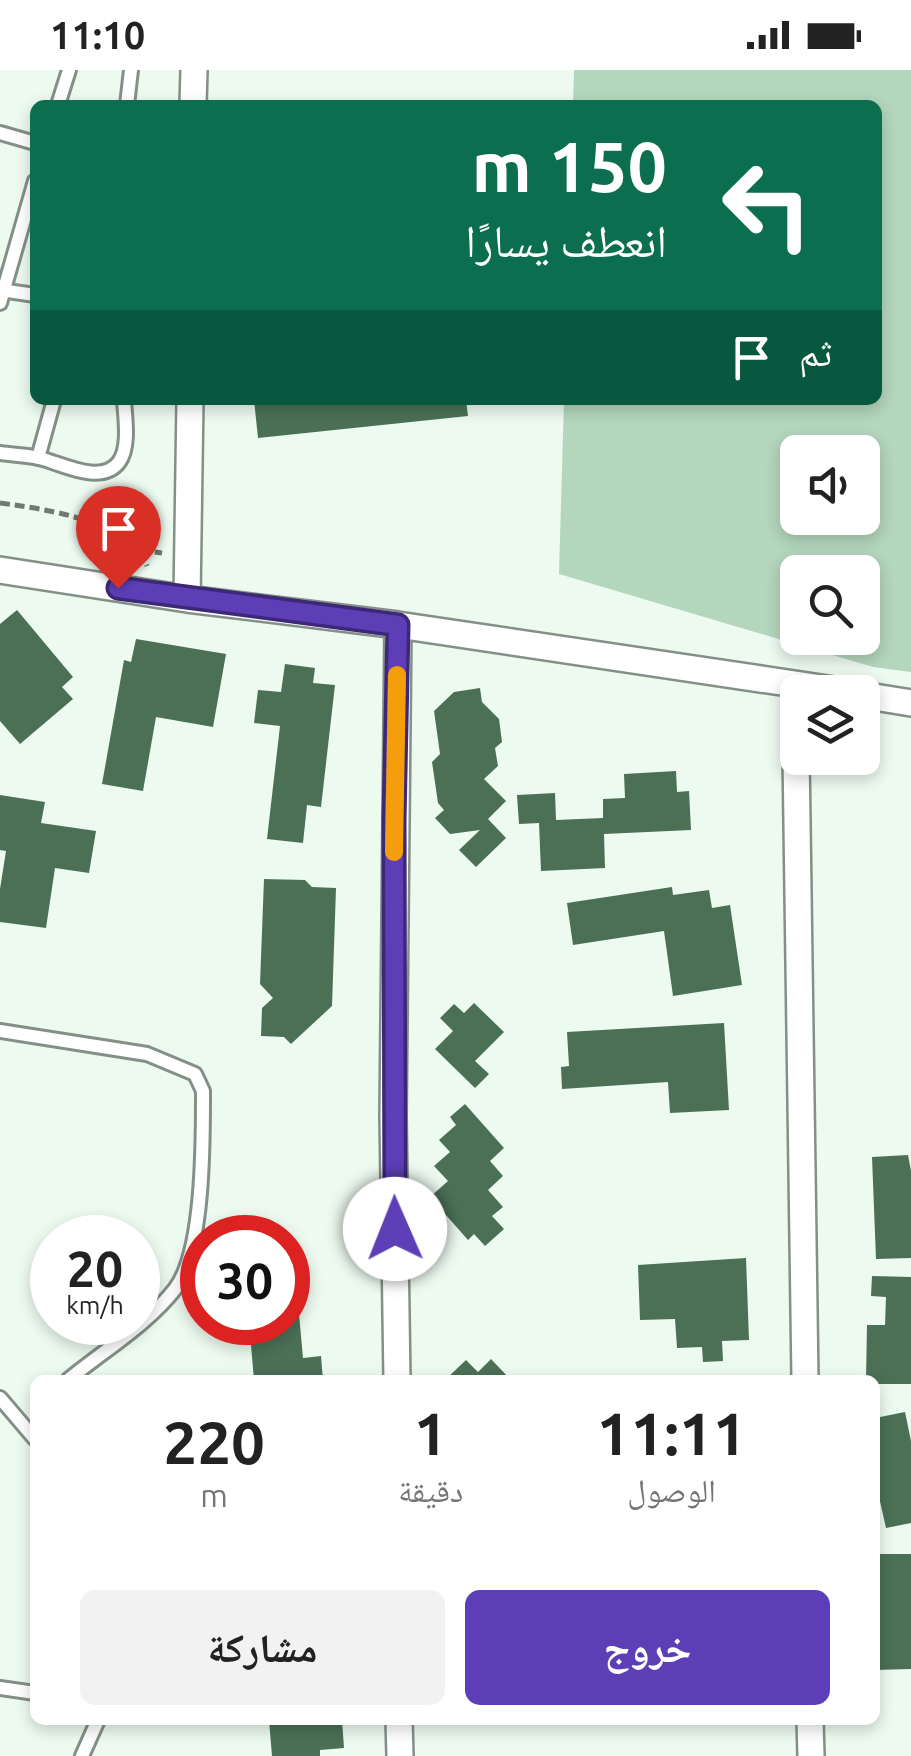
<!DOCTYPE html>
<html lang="ar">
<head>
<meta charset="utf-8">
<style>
  body { margin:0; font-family:Ubuntu,"Noto Naskh Arabic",sans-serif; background:#f2f2f2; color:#222; direction:rtl; height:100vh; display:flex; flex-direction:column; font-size:38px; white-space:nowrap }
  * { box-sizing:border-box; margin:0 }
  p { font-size:32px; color:#767676 }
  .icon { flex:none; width:55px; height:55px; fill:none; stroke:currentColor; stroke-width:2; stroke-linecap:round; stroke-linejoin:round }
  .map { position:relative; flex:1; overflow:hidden; direction:ltr }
  .sheet { position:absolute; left:30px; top:1305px; width:850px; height:350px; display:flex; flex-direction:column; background:#fff; border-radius:15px; box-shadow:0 5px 15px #0003; direction:rtl }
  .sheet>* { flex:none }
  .top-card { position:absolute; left:30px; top:30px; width:852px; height:305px; border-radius:15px; box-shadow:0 5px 15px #0003; direction:rtl; background:#0b6e4f; color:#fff; overflow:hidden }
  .fabs { position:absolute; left:780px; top:365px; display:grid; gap:20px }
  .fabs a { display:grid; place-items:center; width:100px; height:100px; border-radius:15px; background:#fff; box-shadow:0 5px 15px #0003; font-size:50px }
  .speed { position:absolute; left:30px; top:1145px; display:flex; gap:20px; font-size:50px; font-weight:700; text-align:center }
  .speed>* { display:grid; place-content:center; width:130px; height:130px; border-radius:50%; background:#fff; box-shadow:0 5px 15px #0003; line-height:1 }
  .speed small { font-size:25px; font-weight:400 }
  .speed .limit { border:15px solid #d22; background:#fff; color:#111 }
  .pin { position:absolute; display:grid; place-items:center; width:85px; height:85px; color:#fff; margin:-102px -42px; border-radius:50% 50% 50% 0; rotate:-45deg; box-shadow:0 0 10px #0007 }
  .pin .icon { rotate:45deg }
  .me { position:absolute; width:110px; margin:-55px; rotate:359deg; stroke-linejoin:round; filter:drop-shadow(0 0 8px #0008) }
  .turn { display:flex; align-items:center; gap:35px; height:210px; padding:0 50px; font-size:45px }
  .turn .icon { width:130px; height:130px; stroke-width:2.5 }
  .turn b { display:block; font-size:70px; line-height:85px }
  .then { display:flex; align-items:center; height:95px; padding:0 50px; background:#0003; gap:20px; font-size:38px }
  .eta { display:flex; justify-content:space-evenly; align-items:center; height:170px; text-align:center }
  .eta b { font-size:60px; font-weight:700; line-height:70px }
  .button { display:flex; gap:20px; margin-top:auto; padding:20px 50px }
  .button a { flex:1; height:115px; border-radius:15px; background:#5d3eb7; color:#fff; font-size:40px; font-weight:700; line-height:115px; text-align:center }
  .button a+a { background:#f2f2f2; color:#222 }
  .status { display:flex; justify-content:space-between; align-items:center; height:70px; padding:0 50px; background:#fff; direction:ltr }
  .status svg { height:28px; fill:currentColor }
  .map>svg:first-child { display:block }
</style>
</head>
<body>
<div class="status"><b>11:10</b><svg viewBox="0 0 49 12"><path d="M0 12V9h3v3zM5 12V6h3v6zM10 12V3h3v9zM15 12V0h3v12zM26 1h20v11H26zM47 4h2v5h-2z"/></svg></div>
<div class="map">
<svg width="911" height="1686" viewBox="0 0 911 1686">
  <rect width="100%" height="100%" fill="#edfaf0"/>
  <path fill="#b4d6bd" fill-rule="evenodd" d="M574,0H911V602L873,597L559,504L564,330H878V35H573ZM798,382H862V448H798ZM798,502H862V568H798Z"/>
  <path fill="#4b7056" d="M254,330H466L468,346L258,368Z
    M17,540L73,607L62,617L73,629L20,674L0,651V554Z
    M136,569L226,584L213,657L156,647L143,721L102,714L124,590L131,592Z
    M285,594L315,598L313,613L335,615L321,737L307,735L303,773L267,769L280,656L254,653L258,620L281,622Z
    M480,618L482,632L499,649L502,672L495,678L498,696L484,709L506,731L488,749L506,768L476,797L459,780L480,760L450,764L435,748L444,740L438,733L432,692L440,684L434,641L454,622Z
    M676,701L677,722L689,721L691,760L604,764L605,798L541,801L539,753L519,754L517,725L555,723L556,750L603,748V729L625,728L624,704Z
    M0,725L45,732L41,753L96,761L89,803L55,798L46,858L0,852V819L6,781L0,780Z
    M264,809L305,810L312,817L336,818L332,936L291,974L284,967L261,966L262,938L273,928L260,914Z
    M672,817L673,825L709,820L712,838L730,835L742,915L673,926L664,861L573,875L567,833Z
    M474,933L504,962L475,991L489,1004L475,1018L435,979L453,961L440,948L454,934L464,943Z
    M724,953L729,1040L670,1043L668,1012L562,1019L561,997L569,996L567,962Z
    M465,1034L504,1078L490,1091L503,1106L488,1120L503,1137L492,1146L504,1159L485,1176L474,1164L468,1170L430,1127L448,1111L434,1096L450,1082L439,1070L456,1055L450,1047Z
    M908,1085L911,1101V1188L876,1189L872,1087Z
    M746,1188L749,1270L722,1271L723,1291L703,1292L702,1277L677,1278L675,1249L640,1250L638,1195Z
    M872,1206L911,1207V1314H875V1310H866L867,1255H885L886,1227L871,1226Z
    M298,1233L303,1288L321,1286L323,1310H254L249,1252H288V1234Z
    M491,1289L511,1310H445L466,1290L478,1302Z
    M905,1342L911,1371V1453L886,1458L875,1409V1348Z
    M875,1484H911V1599L875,1600Z
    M269,1650H342L344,1678L320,1680V1686H272Z"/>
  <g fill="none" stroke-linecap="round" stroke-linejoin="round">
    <g stroke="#849087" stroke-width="18">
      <path id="lane" d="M58,35L69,0
        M127,35L131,0
        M0,63L35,73
        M0,220L35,225
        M0,233L35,111
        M0,383C13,385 26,385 39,388C61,393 101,416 119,392C130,377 125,347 124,330
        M38,388L54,330
        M0,961L147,984L195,1004L203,1021C203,1069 204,1182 175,1219C147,1255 103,1281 68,1310
        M0,1328L35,1369
        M0,1618L35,1623
        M82,1686L98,1650"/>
    </g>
    <g stroke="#849087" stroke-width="30">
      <path id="street" d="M193,35L194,0
        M0,500L187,529L398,555L848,622
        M187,529L190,330
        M795,614L805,1310
        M862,625L911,633
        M397,1310L393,1046L398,555
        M399,1650L400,1686
        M810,1650L811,1686"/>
    </g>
    <path stroke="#717973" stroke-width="5" stroke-dasharray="10 5" stroke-linecap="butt" d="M0,433C44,439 128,450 147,496
      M140,480L162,483"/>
    <use href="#lane" stroke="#fff" stroke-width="12"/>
    <use href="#street" stroke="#fff" stroke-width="25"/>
  </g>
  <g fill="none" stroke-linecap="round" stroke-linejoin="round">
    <g stroke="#3c2877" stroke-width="25">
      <path id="route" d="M118,518L398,555L394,750L395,1159"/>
    </g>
    <use href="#route" stroke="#5d3eb7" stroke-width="18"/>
    <path stroke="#f59e0b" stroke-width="18" d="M394,782L397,605"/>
  </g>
</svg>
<div class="fabs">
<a><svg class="icon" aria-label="sound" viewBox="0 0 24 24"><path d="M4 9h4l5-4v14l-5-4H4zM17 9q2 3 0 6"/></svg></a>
<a><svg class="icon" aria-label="search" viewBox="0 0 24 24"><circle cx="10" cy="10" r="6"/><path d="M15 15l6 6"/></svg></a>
<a><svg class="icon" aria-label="layers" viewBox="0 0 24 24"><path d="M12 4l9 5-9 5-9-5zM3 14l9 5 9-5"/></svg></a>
</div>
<div class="speed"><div>20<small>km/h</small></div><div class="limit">30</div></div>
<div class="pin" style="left:118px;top:518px;background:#d93025"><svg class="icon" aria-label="arrive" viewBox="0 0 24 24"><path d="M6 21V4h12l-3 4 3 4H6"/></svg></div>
<svg class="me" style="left:395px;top:1159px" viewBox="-20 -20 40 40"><circle r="19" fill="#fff"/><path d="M0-13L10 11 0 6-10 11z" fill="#5d3eb7"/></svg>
<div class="top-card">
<div class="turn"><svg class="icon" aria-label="left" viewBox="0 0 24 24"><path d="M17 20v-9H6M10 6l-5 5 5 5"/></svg><div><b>150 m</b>انعطف يسارًا</div></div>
<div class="then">ثم<svg class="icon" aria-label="arrive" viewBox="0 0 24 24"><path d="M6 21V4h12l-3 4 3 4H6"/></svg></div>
</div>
<section class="sheet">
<div class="eta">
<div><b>11:11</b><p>الوصول</p></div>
<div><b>1</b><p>دقيقة</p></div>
<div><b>220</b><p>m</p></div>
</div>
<div class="button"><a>خروج</a><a>مشاركة</a></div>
</section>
</div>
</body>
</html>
